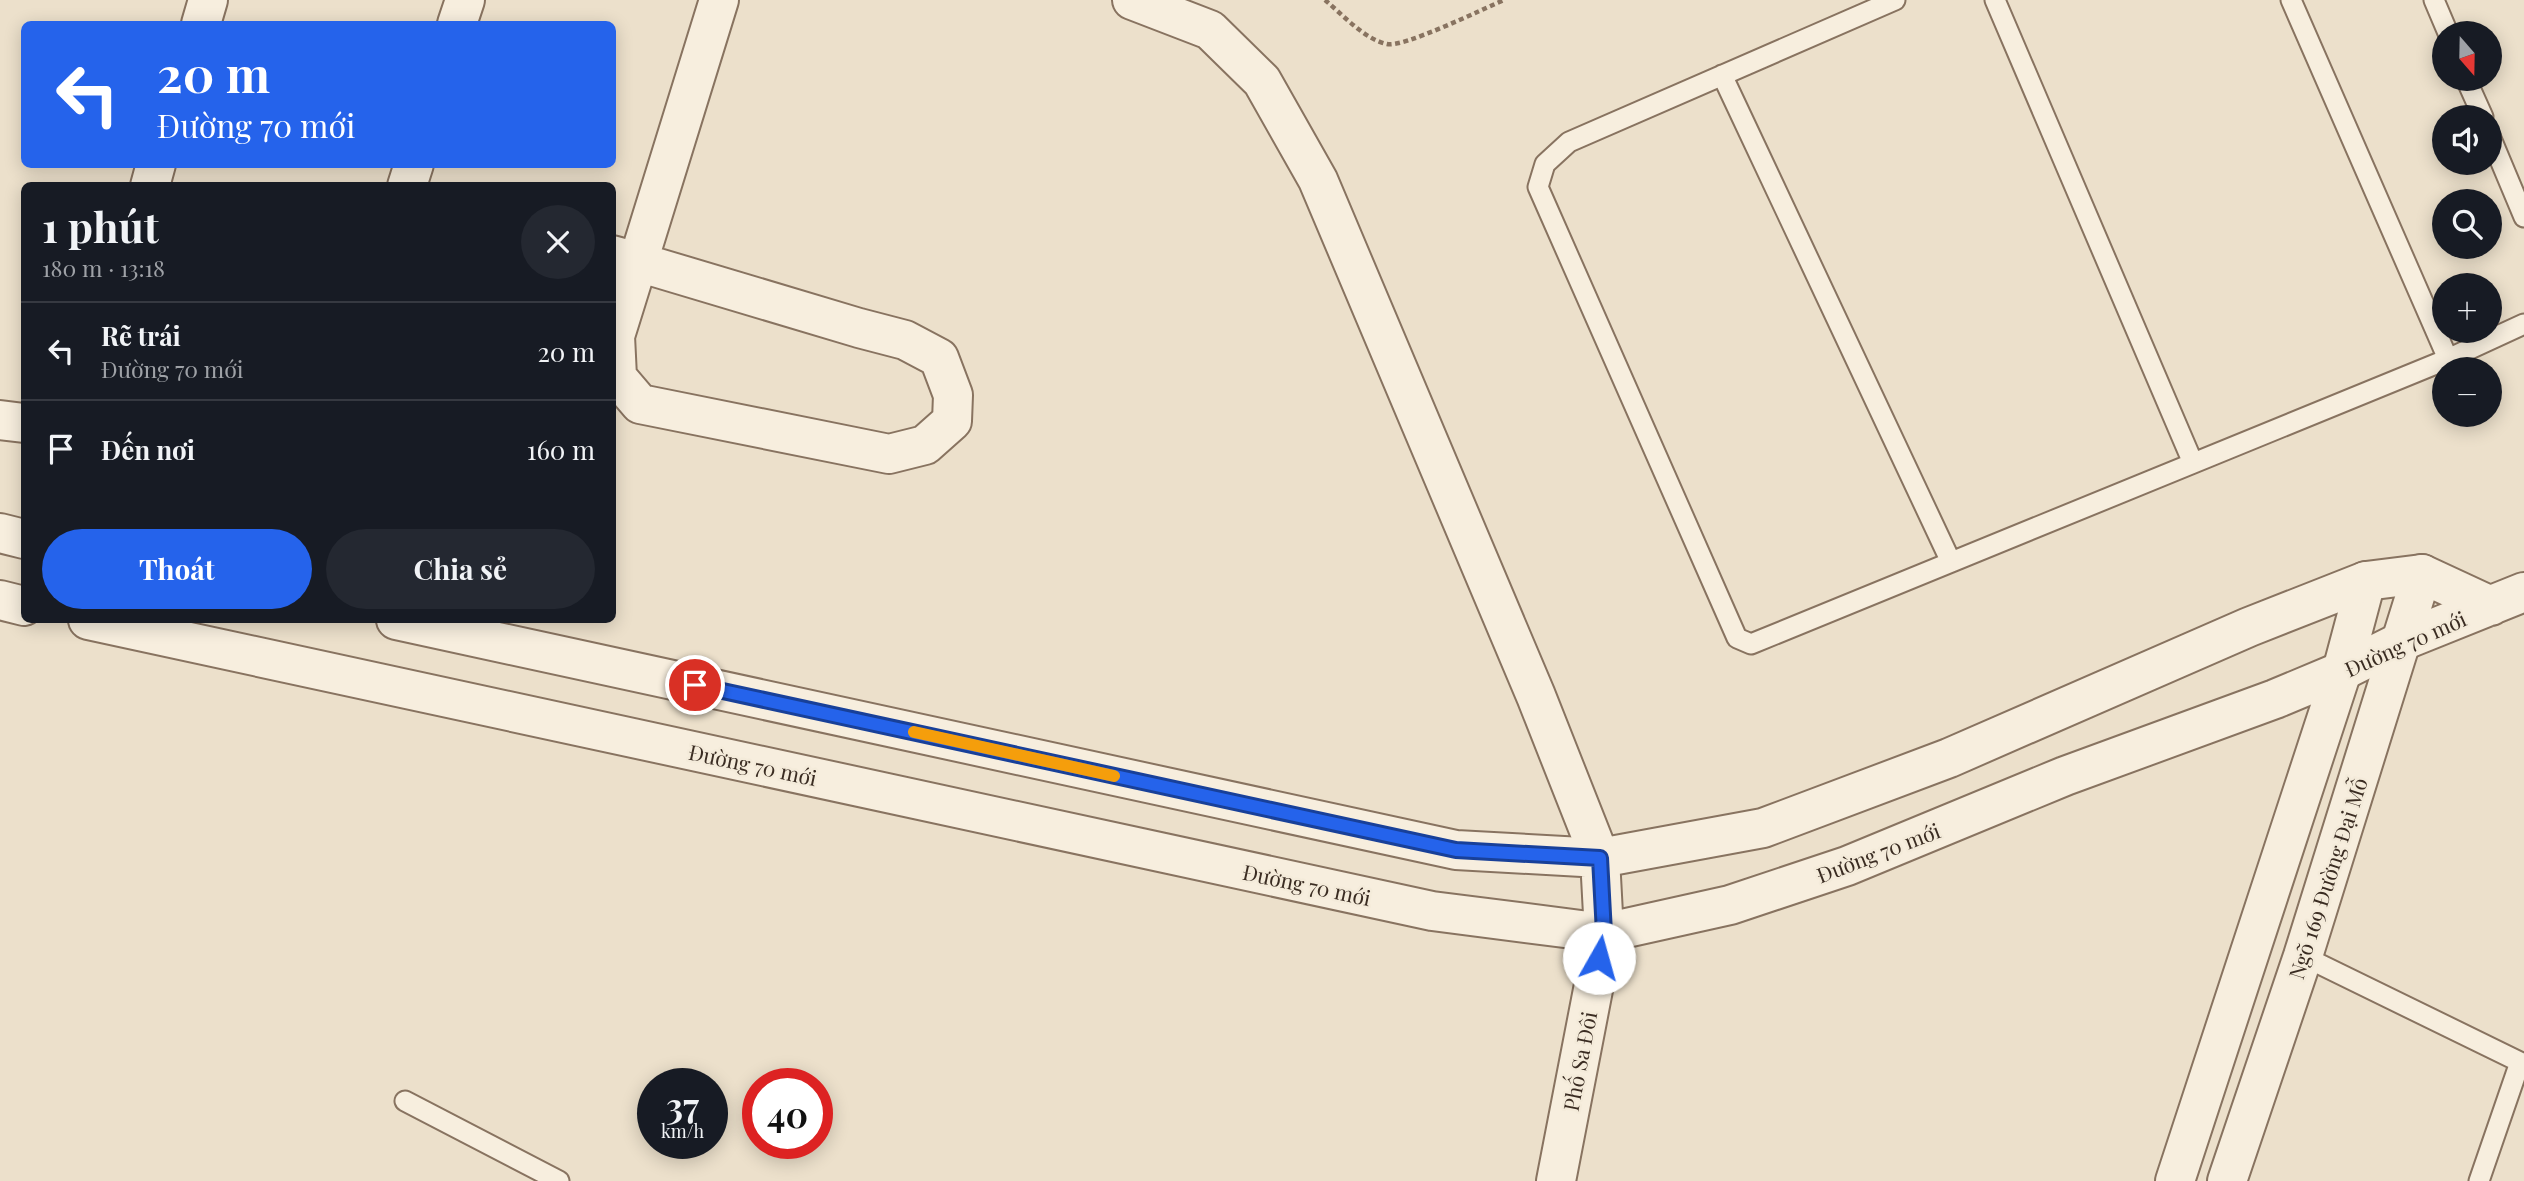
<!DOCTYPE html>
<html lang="vi">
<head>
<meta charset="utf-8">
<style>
  body { margin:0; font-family:"Playfair Display",serif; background:#242831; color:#f1f3f6; height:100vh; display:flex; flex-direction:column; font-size:26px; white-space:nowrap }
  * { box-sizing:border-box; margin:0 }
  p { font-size:23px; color:#9ea1a6 }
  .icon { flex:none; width:38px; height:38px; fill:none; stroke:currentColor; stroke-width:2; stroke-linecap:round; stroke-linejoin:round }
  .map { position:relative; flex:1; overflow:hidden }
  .drawer { position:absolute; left:21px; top:182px; width:595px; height:441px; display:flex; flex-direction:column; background:#171b24; border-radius:10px; box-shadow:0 4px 18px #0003 }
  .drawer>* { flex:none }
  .top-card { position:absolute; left:21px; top:21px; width:595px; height:147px; border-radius:10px; box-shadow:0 4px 18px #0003; background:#2563eb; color:#fff; overflow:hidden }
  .needle { width:46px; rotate:160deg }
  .buttons { position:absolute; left:2432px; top:21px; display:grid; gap:14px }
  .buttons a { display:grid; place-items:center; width:70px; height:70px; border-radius:50%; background:#171b24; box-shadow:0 4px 18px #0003; font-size:35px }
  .speed { position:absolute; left:637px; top:1068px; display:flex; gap:14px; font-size:35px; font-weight:700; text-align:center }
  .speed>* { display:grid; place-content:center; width:91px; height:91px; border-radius:50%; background:#171b24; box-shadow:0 4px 18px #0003; line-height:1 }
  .speed small { font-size:18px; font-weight:400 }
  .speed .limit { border:10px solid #d22; background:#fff; color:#111 }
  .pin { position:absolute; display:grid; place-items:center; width:60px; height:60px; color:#fff; margin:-30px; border:4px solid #fff; border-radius:50%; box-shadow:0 2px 7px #0007 }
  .me { position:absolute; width:77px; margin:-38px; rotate:7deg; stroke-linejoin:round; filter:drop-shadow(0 0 5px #0008) }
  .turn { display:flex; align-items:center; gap:24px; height:147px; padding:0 21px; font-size:32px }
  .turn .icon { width:91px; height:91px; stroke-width:2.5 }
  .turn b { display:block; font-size:49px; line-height:60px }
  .round { display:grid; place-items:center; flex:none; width:74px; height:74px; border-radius:37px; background:#242831 }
  .head { display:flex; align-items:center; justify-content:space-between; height:119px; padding:0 21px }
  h1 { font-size:42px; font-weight:700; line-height:52px }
  .primary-button { display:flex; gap:14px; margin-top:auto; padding:14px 21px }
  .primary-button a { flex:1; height:80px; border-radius:42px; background:#2563eb; color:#fff; font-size:28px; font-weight:700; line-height:80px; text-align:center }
  .primary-button a+a { background:#242831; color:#f1f3f6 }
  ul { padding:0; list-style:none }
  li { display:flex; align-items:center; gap:21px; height:98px; padding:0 21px; border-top:2px solid #363941 }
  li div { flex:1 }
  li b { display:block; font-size:26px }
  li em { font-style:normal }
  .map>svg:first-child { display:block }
</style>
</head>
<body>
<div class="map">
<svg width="2524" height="1181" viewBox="0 0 2524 1181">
  <rect width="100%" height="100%" fill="#ece0cb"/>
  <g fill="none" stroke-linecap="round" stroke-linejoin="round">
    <g stroke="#887360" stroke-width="23">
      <path id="service" d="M1895,0L1569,142L1545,164L1538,187L1737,638L1751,644L2448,359L2524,324
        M1995,0L2193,463
        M2291,0L2448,359
        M2434,0L2448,33
        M1722,75L1951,562
        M2466,79L2483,117
        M2490,136L2524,217
        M2303,956L2524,1064
        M405,1101L559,1181
        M2479,1181L2520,1062"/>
    </g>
    <g stroke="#887360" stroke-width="42">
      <path id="minor" d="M1132,0L1210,30L1262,81L1318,180L1536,696L1600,858
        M201,24L208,0
        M457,24L465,0
        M150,186L156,164
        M407,186L414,164
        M612,255L638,262L859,328L905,340L939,358L953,395L952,421L925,445L889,454L640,404L617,377L615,336L638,262L719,0
        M0,420L24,423
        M2175,1181L2342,671L2366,581
        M2227,1181L2303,956L2422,574"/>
    </g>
    <g stroke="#887360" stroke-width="42">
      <path id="tertiary" d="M0,533L24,539
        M0,600L24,606
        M88,620L1432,911L1604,933L1730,905L1847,866L2065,776L2275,699L2342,671L2402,641L2524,592
        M396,620L1456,850L1600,858L1763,828L1949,758L2249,627L2366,581L2422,574L2491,606
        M1556,1181L1604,933L1600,858"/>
    </g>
    <path stroke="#887360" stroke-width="4.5" stroke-dasharray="5 3.5" stroke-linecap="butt" d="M1325,0C1343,15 1364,39 1387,44C1403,48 1483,9 1504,0"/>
    <use href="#service" stroke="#f7eede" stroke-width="19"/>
    <use href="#minor" stroke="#f7eede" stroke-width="38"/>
    <use href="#tertiary" stroke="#f7eede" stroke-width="38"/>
  </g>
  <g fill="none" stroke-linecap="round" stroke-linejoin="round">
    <g stroke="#184099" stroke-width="18">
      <path id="route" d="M695,685L1456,850L1600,858L1604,933L1599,958"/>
    </g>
    <use href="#route" stroke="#2563eb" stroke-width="12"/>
    <path stroke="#f59e0b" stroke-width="12" d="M914,732L1114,776"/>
  </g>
  <g text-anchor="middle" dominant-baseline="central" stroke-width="5" stroke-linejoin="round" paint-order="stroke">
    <g font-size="21" fill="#3a2c22" stroke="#f4ebda">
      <text transform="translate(2405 643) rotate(-24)">Đường 70 mới</text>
      <text transform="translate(753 764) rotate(12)">Đường 70 mới</text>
      <text transform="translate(1878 852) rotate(-21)">Đường 70 mới</text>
      <text transform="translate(2327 878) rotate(-72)">Ngõ 169 Đường Đại Mỗ</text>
      <text transform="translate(1307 884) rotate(12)">Đường 70 mới</text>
      <text transform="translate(1579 1061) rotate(-79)">Phố Sa Đôi</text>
    </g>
  </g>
</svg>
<div class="buttons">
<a><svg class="needle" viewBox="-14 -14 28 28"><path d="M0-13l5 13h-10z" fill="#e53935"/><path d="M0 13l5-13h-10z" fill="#9ea1a6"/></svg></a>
<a><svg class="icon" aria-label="sound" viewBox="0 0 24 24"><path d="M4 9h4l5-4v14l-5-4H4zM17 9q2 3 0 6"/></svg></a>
<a><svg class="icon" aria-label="search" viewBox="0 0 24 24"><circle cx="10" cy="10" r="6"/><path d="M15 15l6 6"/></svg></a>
<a>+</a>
<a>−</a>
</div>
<div class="speed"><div>37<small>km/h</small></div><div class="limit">40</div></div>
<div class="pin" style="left:695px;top:685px;background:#d93025"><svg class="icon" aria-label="arrive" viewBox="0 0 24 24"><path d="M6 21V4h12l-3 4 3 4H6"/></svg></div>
<svg class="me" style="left:1599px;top:958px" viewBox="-20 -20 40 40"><circle r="19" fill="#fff"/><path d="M0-13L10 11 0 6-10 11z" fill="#2563eb"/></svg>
<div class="top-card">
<div class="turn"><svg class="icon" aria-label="left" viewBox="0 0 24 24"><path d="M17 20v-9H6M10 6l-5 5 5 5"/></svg><div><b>20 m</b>Đường 70 mới</div></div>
</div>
<section class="drawer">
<div class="head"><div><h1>1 phút</h1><p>180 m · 13:18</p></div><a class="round"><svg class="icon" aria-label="close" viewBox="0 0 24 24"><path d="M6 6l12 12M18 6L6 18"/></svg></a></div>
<ul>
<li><svg class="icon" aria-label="left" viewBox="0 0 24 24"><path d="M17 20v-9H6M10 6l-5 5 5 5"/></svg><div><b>Rẽ trái</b><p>Đường 70 mới</p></div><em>20 m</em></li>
<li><svg class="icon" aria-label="arrive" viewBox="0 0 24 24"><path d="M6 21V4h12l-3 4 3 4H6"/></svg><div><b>Đến nơi</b></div><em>160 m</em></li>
</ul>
<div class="primary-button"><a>Thoát</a><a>Chia sẻ</a></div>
</section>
</div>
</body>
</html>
